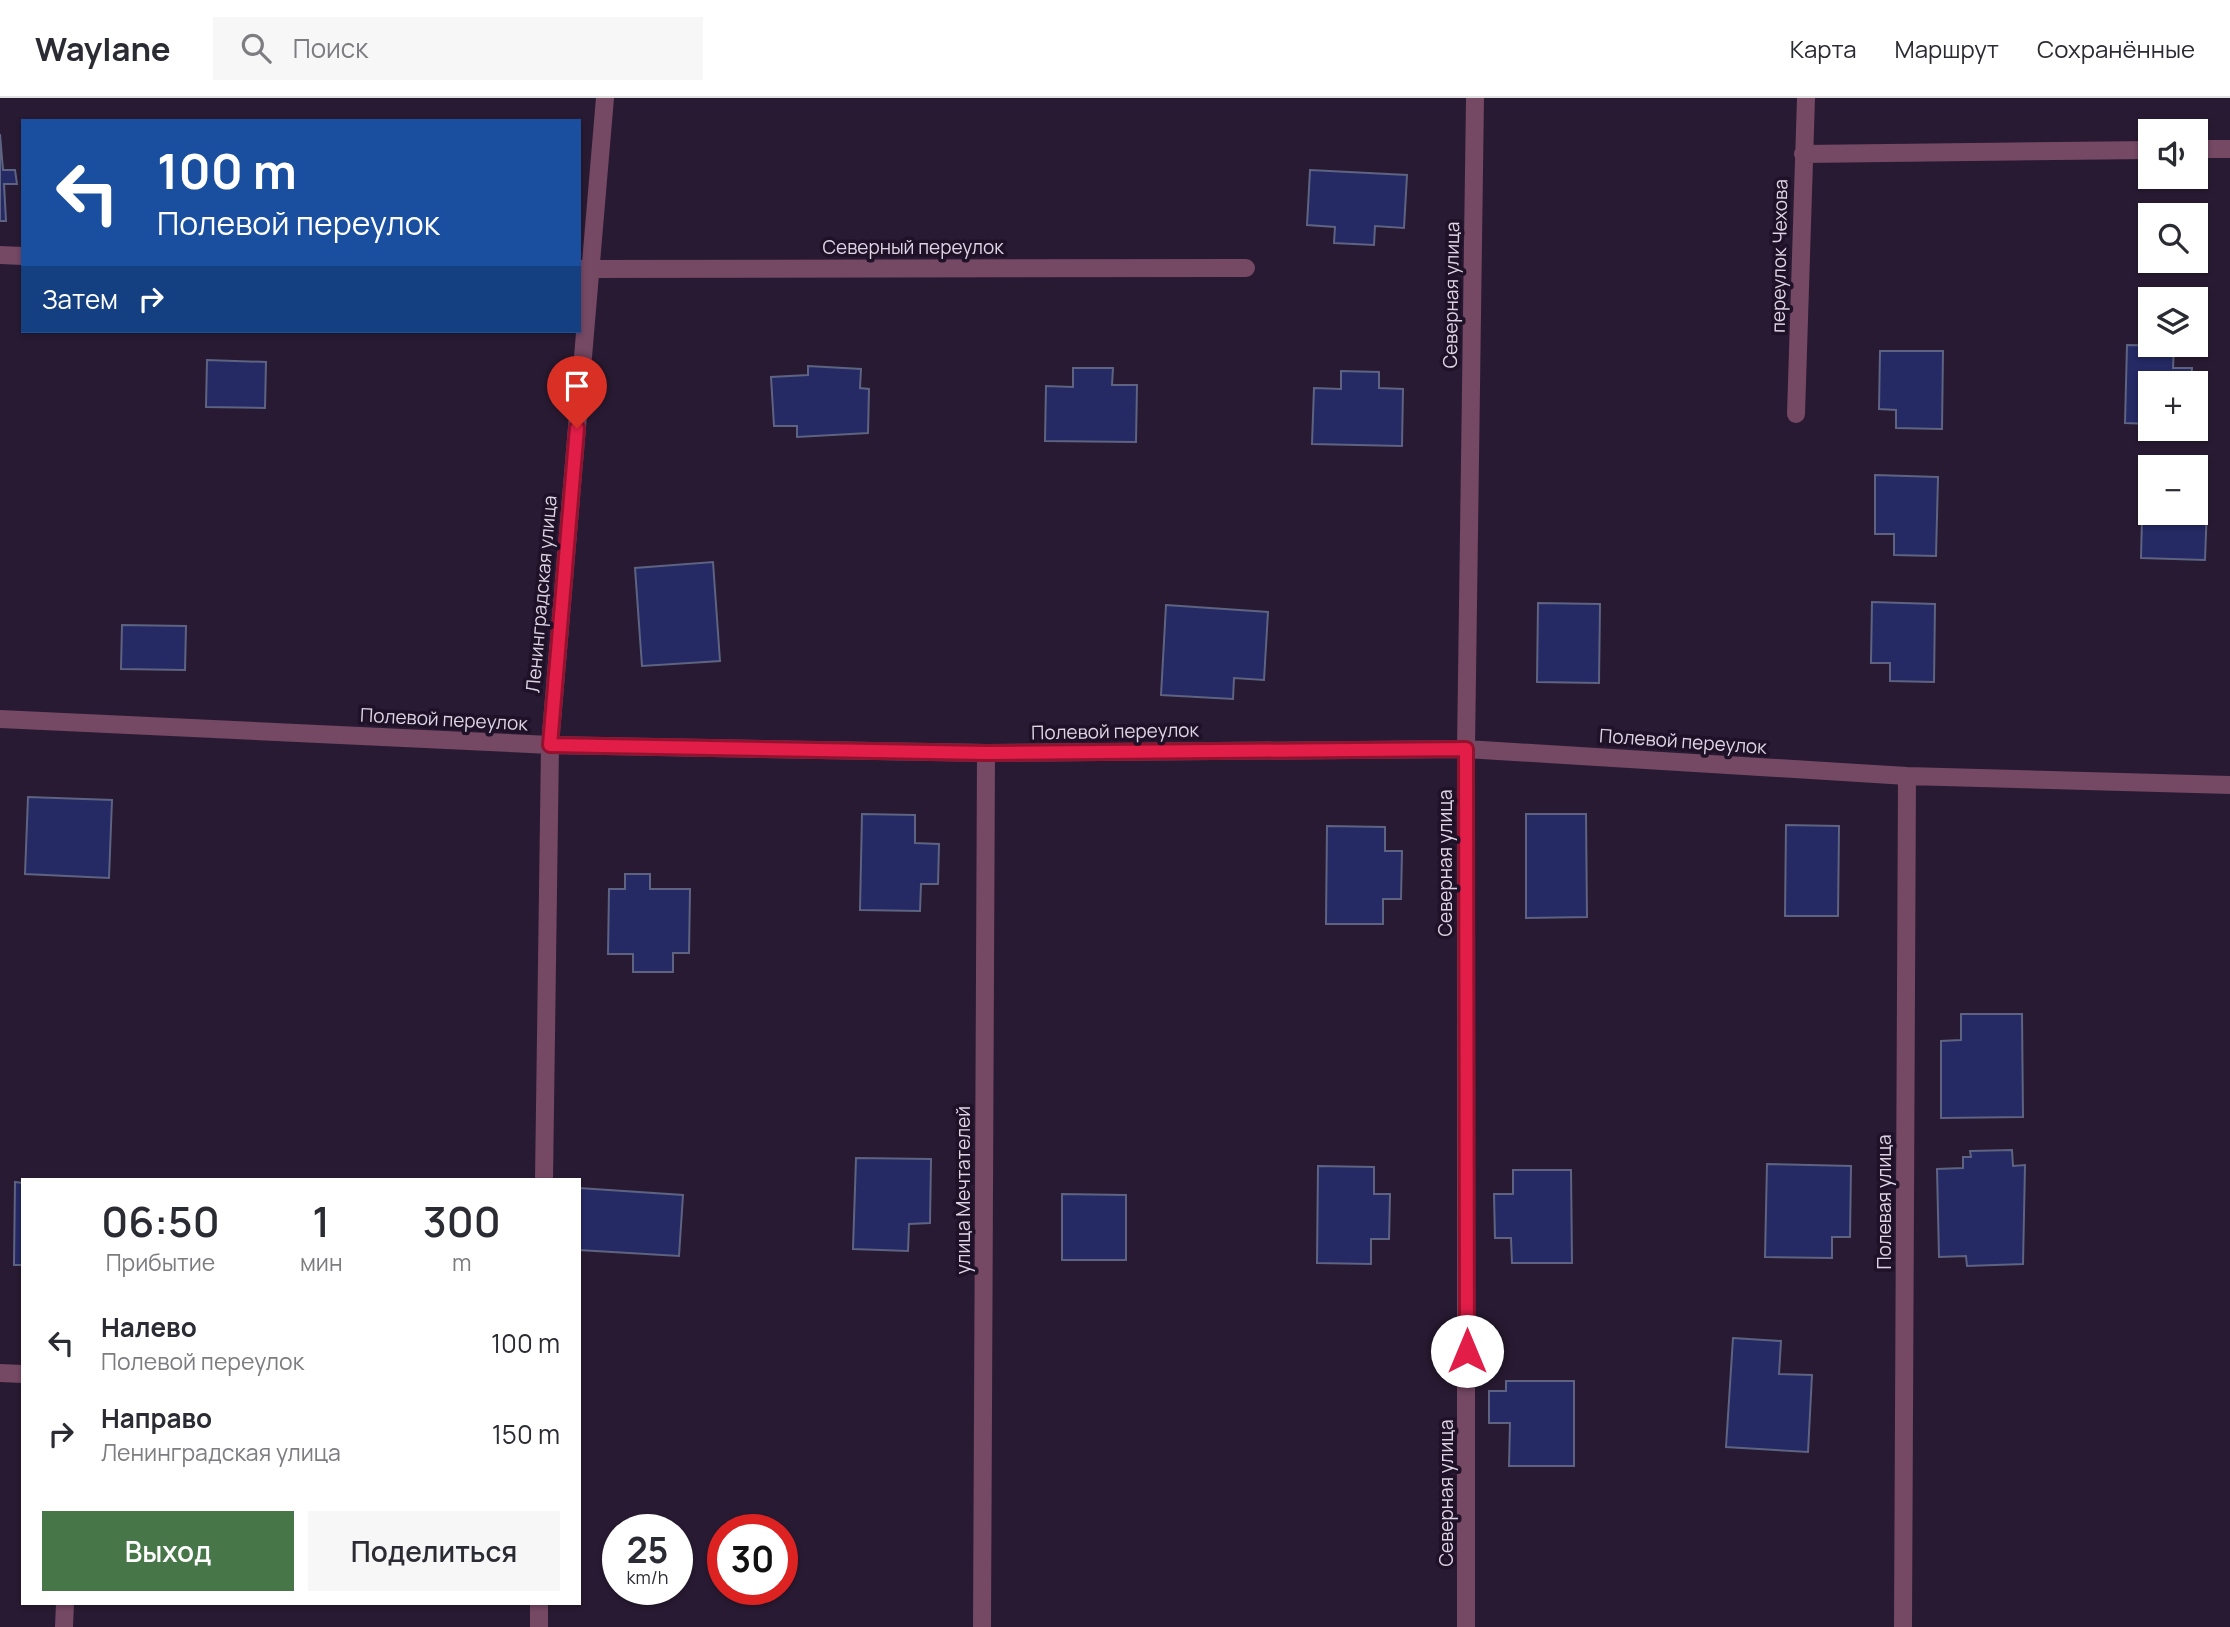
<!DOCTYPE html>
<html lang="ru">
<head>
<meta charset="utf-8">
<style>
  body { margin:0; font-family:Manrope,sans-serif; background:#f7f7f7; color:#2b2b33; height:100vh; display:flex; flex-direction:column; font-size:26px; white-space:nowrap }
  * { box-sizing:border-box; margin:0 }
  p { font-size:23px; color:#7c7c81 }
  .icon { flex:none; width:38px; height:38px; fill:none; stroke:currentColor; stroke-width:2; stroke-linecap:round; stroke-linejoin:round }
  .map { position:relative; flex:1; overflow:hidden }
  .sheet { position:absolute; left:21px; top:1080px; width:560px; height:427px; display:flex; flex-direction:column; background:#fff; border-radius:0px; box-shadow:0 2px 5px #0004 }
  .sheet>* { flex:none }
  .top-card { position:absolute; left:21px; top:21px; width:560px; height:214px; border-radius:0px; box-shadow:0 2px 5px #0004; background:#1a4fa0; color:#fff; overflow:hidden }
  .fabs { position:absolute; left:2138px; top:21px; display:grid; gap:14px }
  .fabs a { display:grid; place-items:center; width:70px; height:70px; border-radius:0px; background:#fff; box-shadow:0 2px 5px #0004; font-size:35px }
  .speed { position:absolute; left:602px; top:1416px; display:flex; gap:14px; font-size:35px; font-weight:700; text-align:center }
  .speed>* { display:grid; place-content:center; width:91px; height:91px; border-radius:50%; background:#fff; box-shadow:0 2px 5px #0004; line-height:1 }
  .speed small { font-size:18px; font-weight:400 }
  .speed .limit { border:10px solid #d22; background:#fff; color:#111 }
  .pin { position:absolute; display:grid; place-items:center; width:60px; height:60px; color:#fff; margin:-72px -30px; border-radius:50% 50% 50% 0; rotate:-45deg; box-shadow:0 0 7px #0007 }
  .pin .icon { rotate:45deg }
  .me { position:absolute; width:77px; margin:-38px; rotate:0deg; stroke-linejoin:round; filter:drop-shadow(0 0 5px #0008) }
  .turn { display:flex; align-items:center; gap:24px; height:147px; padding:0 21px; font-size:32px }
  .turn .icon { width:91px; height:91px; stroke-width:2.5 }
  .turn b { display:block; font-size:49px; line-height:60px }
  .then { display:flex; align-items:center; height:66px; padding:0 21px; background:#0003; gap:14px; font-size:26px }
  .eta { display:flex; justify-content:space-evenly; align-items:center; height:119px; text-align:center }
  .eta b { font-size:42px; font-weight:600; line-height:49px }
  .primary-button { display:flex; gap:14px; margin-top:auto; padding:14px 21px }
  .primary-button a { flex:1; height:80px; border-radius:0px; background:#477749; color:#fff; font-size:28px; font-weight:600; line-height:80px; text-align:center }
  .primary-button a+a { background:#f7f7f7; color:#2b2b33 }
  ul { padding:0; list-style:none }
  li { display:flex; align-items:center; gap:21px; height:91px; padding:0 21px }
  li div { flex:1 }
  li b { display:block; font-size:26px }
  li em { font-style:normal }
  header { display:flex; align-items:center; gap:42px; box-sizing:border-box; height:98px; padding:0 35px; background:#fff; border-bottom:2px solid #e1e1e2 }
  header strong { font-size:33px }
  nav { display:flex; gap:38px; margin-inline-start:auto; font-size:24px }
  .search { width:490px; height:63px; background:#f7f7f7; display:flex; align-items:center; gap:18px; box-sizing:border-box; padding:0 24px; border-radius:0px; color:#7c7c81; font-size:26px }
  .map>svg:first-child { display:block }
</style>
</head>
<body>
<header>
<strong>Waylane</strong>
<div class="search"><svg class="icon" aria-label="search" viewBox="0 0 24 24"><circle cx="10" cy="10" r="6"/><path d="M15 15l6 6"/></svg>Поиск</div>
<nav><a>Карта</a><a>Маршрут</a><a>Сохранённые</a></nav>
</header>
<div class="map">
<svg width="2230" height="1529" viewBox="0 0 2230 1529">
  <rect width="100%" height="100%" fill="#281a32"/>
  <path fill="#252964" stroke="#5d6381" stroke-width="2" d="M0,36L3,72H15L17,86H4L6,123H0Z
    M1310,72L1407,77L1404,130L1375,128L1374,147L1334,145L1335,129L1307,127Z
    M2127,247L2174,248L2173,270H2192L2191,285H2151V326L2125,325Z
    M1880,253H1943L1942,331L1896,330V312L1879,311Z
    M207,262L266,264L265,310L206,309Z
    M808,268L861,271L860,290L869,291L868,335L797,339V328H774L771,279L808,277Z
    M1073,270H1113L1112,287H1137L1136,344L1045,343L1046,288L1073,289Z
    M1341,273L1379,274V290L1403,291L1402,348L1312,346L1314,290L1341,291Z
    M1875,377L1938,379L1936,458L1894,457V436H1875Z
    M2143,380H2151V415H2196V408H2207L2205,462L2141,460Z
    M713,464L720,563L642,568L635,470Z
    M1872,504L1935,506L1934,584L1890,583V565H1871Z
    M1538,505L1600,506L1599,585L1537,584Z
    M1166,507L1268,514L1264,582L1234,580L1233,601L1161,597Z
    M122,527L186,528L185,572L121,571Z
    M28,699L112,702L109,780L25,776Z
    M862,716L915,717V745L939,746L938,786H921L920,813L860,812Z
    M1526,716H1586L1587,819L1526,820Z
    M1786,727L1839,728L1838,818H1785Z
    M1327,728L1385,729V753H1402L1401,801H1383V826H1326Z
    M625,776H650V791H690L689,855H673V874H633V856H608L609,791H625Z
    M1961,916H2022L2023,1019L1941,1020V943L1961,942Z
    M2012,1052L2013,1068L2025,1067L2023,1166L1967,1168L1966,1158L1939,1159L1937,1071L1963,1070V1059H1971L1970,1053Z
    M856,1060L931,1061L930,1125L909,1126L908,1153L853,1151Z
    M1767,1066L1851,1068L1850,1139H1832V1160L1765,1159Z
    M1318,1068L1374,1069V1096H1390L1389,1141H1371V1166L1317,1165Z
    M1513,1072H1571L1572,1165H1512L1511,1140H1495L1494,1096H1513Z
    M15,1084L23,1085V1167H14Z
    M579,1090L683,1097L679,1158L579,1152Z
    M1062,1096L1126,1097V1162H1062Z
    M1733,1240L1781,1243L1779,1276L1812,1277L1808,1354L1726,1349Z
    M1506,1283H1574V1368H1509L1510,1325H1489V1293H1506Z"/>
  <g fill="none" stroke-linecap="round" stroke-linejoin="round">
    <path stroke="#754864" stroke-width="18" d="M0,157L23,158
      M579,171L1246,170
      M0,1275L23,1276
      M64,1529L65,1505"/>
    <path stroke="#754864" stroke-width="18" d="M2196,51H2230
      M1803,56L2151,52
      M1796,316L1806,0
      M0,621L550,647L986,655L1466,651L1907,678L2230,687
      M544,1082L550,647L605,0
      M539,1529V1505
      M982,1529L986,655
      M1466,1529V651L1475,0
      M1903,1529L1907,678"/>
  </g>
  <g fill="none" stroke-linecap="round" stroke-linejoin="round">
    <g stroke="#92132f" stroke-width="18">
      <path id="route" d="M577,330L550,647L986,655L1466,651L1467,1253"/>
    </g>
    <use href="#route" stroke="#e11d48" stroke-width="12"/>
  </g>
  <g text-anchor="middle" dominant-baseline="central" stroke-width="7" stroke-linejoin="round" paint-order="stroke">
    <g font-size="19" fill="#ddd5e5" stroke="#1e1128">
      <text x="913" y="149">Северный переулок</text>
      <text transform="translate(1779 158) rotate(-89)">переулок Чехова</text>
      <text transform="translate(1451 197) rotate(-89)">Северная улица</text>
      <text transform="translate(541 496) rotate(-85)">Ленинградская улица</text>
      <text transform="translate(444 621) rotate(3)">Полевой переулок</text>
      <text transform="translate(1115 633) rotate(-1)">Полевой переулок</text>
      <text transform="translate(1683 643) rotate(4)">Полевой переулок</text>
      <text transform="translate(1445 765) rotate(-90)">Северная улица</text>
      <text transform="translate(963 1092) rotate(-90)">улица Мечтателей</text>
      <text transform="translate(1884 1104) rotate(-90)">Полевая улица</text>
      <text transform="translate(1446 1395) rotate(-90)">Северная улица</text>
    </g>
  </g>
</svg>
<div class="fabs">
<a><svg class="icon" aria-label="sound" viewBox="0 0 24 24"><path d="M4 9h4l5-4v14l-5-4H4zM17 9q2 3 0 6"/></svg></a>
<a><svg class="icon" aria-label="search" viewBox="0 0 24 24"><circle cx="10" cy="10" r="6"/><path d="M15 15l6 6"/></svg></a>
<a><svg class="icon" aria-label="layers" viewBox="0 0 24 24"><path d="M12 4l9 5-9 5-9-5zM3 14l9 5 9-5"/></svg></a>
<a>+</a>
<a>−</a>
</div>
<div class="speed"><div>25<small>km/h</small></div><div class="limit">30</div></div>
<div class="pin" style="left:577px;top:330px;background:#d93025"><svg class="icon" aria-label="arrive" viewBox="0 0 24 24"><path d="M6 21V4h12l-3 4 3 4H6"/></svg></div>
<svg class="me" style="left:1467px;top:1253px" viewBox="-20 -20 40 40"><circle r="19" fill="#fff"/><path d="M0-13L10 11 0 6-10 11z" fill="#e11d48"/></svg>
<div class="top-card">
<div class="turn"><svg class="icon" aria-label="left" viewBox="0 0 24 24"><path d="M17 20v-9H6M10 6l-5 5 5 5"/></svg><div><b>100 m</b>Полевой переулок</div></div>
<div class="then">Затем<svg class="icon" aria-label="right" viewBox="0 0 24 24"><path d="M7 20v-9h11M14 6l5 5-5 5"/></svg></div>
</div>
<section class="sheet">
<div class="eta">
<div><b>06:50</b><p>Прибытие</p></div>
<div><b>1</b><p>мин</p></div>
<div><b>300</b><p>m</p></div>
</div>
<ul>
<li><svg class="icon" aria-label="left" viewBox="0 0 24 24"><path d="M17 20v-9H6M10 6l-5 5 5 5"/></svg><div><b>Налево</b><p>Полевой переулок</p></div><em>100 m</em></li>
<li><svg class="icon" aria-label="right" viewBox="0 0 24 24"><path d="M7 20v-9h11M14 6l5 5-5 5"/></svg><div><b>Направо</b><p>Ленинградская улица</p></div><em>150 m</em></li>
</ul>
<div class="primary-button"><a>Выход</a><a>Поделиться</a></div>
</section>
</div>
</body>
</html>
